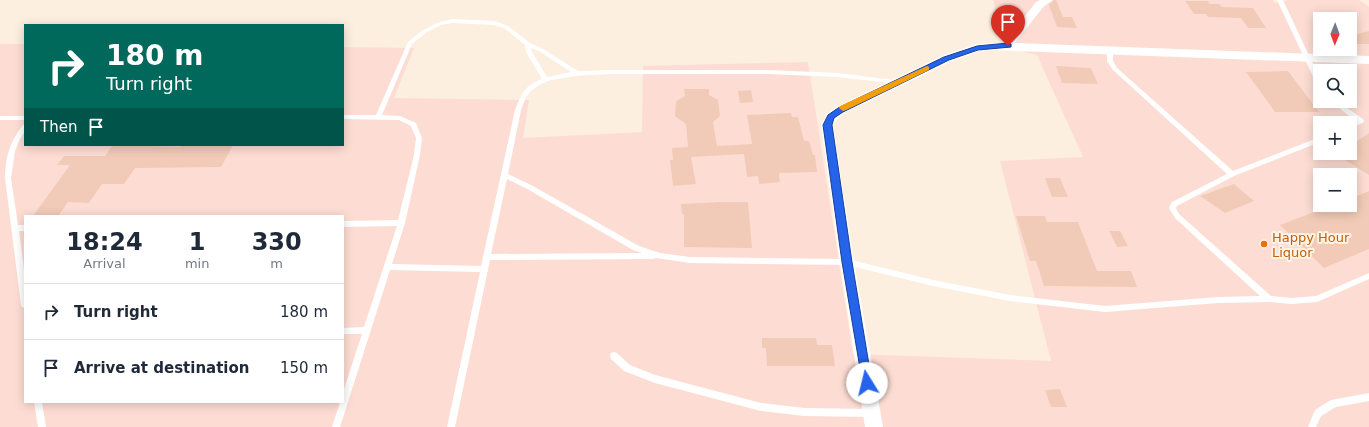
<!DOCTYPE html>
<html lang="en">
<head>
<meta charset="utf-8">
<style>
  body { margin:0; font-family:"DejaVu Sans",sans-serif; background:#f2f2f3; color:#1f2937; height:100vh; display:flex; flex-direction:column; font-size:15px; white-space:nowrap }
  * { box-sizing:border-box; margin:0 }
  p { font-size:13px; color:#747a83 }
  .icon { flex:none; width:22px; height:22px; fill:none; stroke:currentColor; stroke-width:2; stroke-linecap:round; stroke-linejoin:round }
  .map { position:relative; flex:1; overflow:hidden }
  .drawer { position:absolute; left:24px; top:215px; width:320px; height:188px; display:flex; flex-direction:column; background:#fff; border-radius:0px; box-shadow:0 2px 10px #0003 }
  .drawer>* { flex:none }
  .top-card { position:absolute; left:24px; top:24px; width:320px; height:122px; border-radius:0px; box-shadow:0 2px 10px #0003; background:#00695c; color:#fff; overflow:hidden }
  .needle { width:26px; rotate:181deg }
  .controls { position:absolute; left:1313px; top:12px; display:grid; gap:8px }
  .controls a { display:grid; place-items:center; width:44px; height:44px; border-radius:0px; background:#fff; box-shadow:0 2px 10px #0003; font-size:20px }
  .pin { position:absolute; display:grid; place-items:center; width:34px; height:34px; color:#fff; margin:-41px -17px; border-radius:50% 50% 50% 0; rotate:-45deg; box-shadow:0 0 4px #0007 }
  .pin .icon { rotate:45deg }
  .me { position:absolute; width:44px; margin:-22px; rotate:351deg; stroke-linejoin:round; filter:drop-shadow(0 0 3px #0008) }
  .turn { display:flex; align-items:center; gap:14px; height:84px; padding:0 16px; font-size:18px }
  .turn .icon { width:52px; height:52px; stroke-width:2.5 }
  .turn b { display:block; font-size:28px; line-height:34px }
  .then { display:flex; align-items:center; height:38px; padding:0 16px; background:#0003; gap:8px; font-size:15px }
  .eta { display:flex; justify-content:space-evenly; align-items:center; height:68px; text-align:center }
  .eta b { font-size:24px; font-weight:700; line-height:28px }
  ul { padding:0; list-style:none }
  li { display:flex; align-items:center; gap:12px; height:56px; padding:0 16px; border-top:1px solid #e0e1e3 }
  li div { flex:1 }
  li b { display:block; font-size:15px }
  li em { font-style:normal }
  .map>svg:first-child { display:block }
</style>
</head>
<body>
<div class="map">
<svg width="1369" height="427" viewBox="0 0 1369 427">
  <rect width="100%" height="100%" fill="#fcefdf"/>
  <path fill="#fdddd3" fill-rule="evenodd" d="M993,0H1273L1275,3L1288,0H1359L1369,7V427H0V44H25V145H343V47L414,48L394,98L529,100L523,138L642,132L643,66L808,62L853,354L1051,361L1000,161L1083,157L1037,55L1005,47ZM1320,19H1350V49H1320ZM1320,71H1350V101H1320ZM1320,123H1350V153H1320ZM1320,175H1350V205H1320ZM25,216H343V402H25Z"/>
  <path fill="#f1cbb7" d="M1054,0H1056L1063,17H1072L1077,28L1057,27L1049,5Z
    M1185,1H1208L1209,4H1219L1222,7L1253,8L1266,28H1248L1241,18L1208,17L1206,14H1194Z
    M1369,31V44H1350V36Z
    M1056,66L1091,68L1098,84L1062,83Z
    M1288,71L1319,112H1275L1246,72Z
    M684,89H709V95L718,100L720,116L713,122L717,146L752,144L747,115L791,113L792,117H798L804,141H809L813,155H815L817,172L779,173L780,182L759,184L758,176L747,177L744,154L691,157L696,184L673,186L670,160H673L672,148L688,147L686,124L675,116L676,101L685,96Z
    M751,90L753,102L740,103L738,91Z
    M1369,133V175L1334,153H1350V146Z
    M113,145H152L151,146L180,147L182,145H233L221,167L135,168L124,184H102L89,203L68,202L58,216H33L70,165H57L64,156H105Z
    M1045,178H1060L1068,197H1052Z
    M1234,184L1254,201L1225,213L1200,196Z
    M1369,191V249L1324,268L1280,225L1333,205H1350V199Z
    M720,202H748L752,248L684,247V214H682L681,204Z
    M1016,216H1045L1047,222H1078L1097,271H1131L1137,287L1044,286L1036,261H1030Z
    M1109,231H1120L1128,246L1117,247Z
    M762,338H816L817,345H832L835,366H767L766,348H762Z
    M1060,389L1067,407H1051L1045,390Z"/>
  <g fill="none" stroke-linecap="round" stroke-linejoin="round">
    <path fill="#fff" fill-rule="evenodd" d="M1277,0H1283L1320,79V87L1317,85Z
      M452,19L495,21L508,26L530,43L543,49L578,71L609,70H769L838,73L901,81L902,82L899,84L838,77L769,74H609L575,76L551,80L541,84L532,90L526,97L521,110L508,174L533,186L639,246L660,253L690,257L847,259L933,280L1010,295L1105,306L1218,297L1260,296L1175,218L1169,208L1172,202L1227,174L1113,70L1107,61V50L1110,48L1113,50V61L1117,68L1233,171L1320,137V142L1234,176L1177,206L1176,208L1179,214L1271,296L1292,298L1316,296L1369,273V279L1317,302L1292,304L1269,302L1218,303L1105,312L1010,301L933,286L847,265L690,263L656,258L653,259L490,260L455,427H447L480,272L390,270L340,427H332L340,402H343V392L362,334H343V328L364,327L397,226L343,227V221L398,220L414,155L416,138L411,126L399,120L343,119V115H376L408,42L423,30L437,23ZM452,23L494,25L504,28L525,45L526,52L542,79C524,86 522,93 515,110L481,266L392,264L405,223L420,155L422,138L416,123L400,116L382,115L412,44L427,32L441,25ZM531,48L539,51L571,72L547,77L532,52ZM507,179L529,190L633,250L642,253L491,254Z
      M1330,101H1337L1363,119L1364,121L1363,123L1350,128V123L1356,121Z
      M0,116H25V120H0Z
      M23,125H25V131L20,139L15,151L12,171L11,178L18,225H25V231H19L25,277V308L22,307L21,305L5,178C5,158 10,141 23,125Z
      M614,352L617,353L630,365L655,375L761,403L804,408L871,409L874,410L875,413L874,416L871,417L804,416L761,411L655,383L624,371L611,359L610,356L611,353Z
      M1369,393V401L1336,407L1321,416L1316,427H1308L1315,410L1331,400Z
      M34,402H42L46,427H38Z"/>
    <path fill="#fff" fill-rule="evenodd" d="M1040,0H1053L1044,6L1015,43L1369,56V64L992,50L979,51L950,62L844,113L836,120L833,125L854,262L883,427H865L840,262L821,125L827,114L836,107L942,56L977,44L1004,43L1036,2Z"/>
  </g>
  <path fill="#2563eb" stroke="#184099" d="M1008,43L1011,44V47L978,50L949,60L843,112L834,118L832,125L852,262L872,383L870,386L867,388L863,386L842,262L823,125L828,115L838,108L944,57L977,46Z"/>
  <path fill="#f59e0b" d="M927,66L929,67V70L846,110L843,111L839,108L840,106Z"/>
  <circle fill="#e8710a" stroke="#fff4e5" stroke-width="1.5" cx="1264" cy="244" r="4"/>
  <g text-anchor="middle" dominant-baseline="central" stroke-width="4" stroke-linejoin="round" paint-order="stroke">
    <g font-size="13" fill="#c56008" stroke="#fff4e5" text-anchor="start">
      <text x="1272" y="237">Happy Hour<tspan x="1272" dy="15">Liquor</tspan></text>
    </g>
  </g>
</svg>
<div class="controls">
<a><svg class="needle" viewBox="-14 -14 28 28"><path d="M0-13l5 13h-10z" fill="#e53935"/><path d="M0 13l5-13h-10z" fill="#747a83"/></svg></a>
<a><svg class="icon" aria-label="search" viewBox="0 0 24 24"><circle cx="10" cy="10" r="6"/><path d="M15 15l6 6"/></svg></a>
<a>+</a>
<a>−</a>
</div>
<div class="pin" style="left:1008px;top:46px;background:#d93025"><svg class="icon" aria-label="arrive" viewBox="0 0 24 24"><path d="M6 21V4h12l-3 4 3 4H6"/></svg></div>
<svg class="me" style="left:867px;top:383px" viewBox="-20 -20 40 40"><circle r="19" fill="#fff"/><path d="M0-13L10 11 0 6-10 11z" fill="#2563eb"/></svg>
<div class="top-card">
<div class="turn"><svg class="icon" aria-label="right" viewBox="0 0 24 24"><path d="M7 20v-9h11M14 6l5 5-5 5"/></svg><div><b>180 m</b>Turn right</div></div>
<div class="then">Then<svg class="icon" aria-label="arrive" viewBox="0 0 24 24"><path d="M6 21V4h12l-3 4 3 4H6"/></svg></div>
</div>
<section class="drawer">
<div class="eta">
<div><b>18:24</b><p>Arrival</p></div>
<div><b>1</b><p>min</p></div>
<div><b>330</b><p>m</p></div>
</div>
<ul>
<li><svg class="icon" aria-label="right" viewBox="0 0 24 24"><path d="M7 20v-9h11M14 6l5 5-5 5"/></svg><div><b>Turn right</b></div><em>180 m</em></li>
<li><svg class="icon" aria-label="arrive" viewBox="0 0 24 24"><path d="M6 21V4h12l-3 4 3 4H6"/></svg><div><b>Arrive at destination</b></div><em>150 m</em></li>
</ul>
</section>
</div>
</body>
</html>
